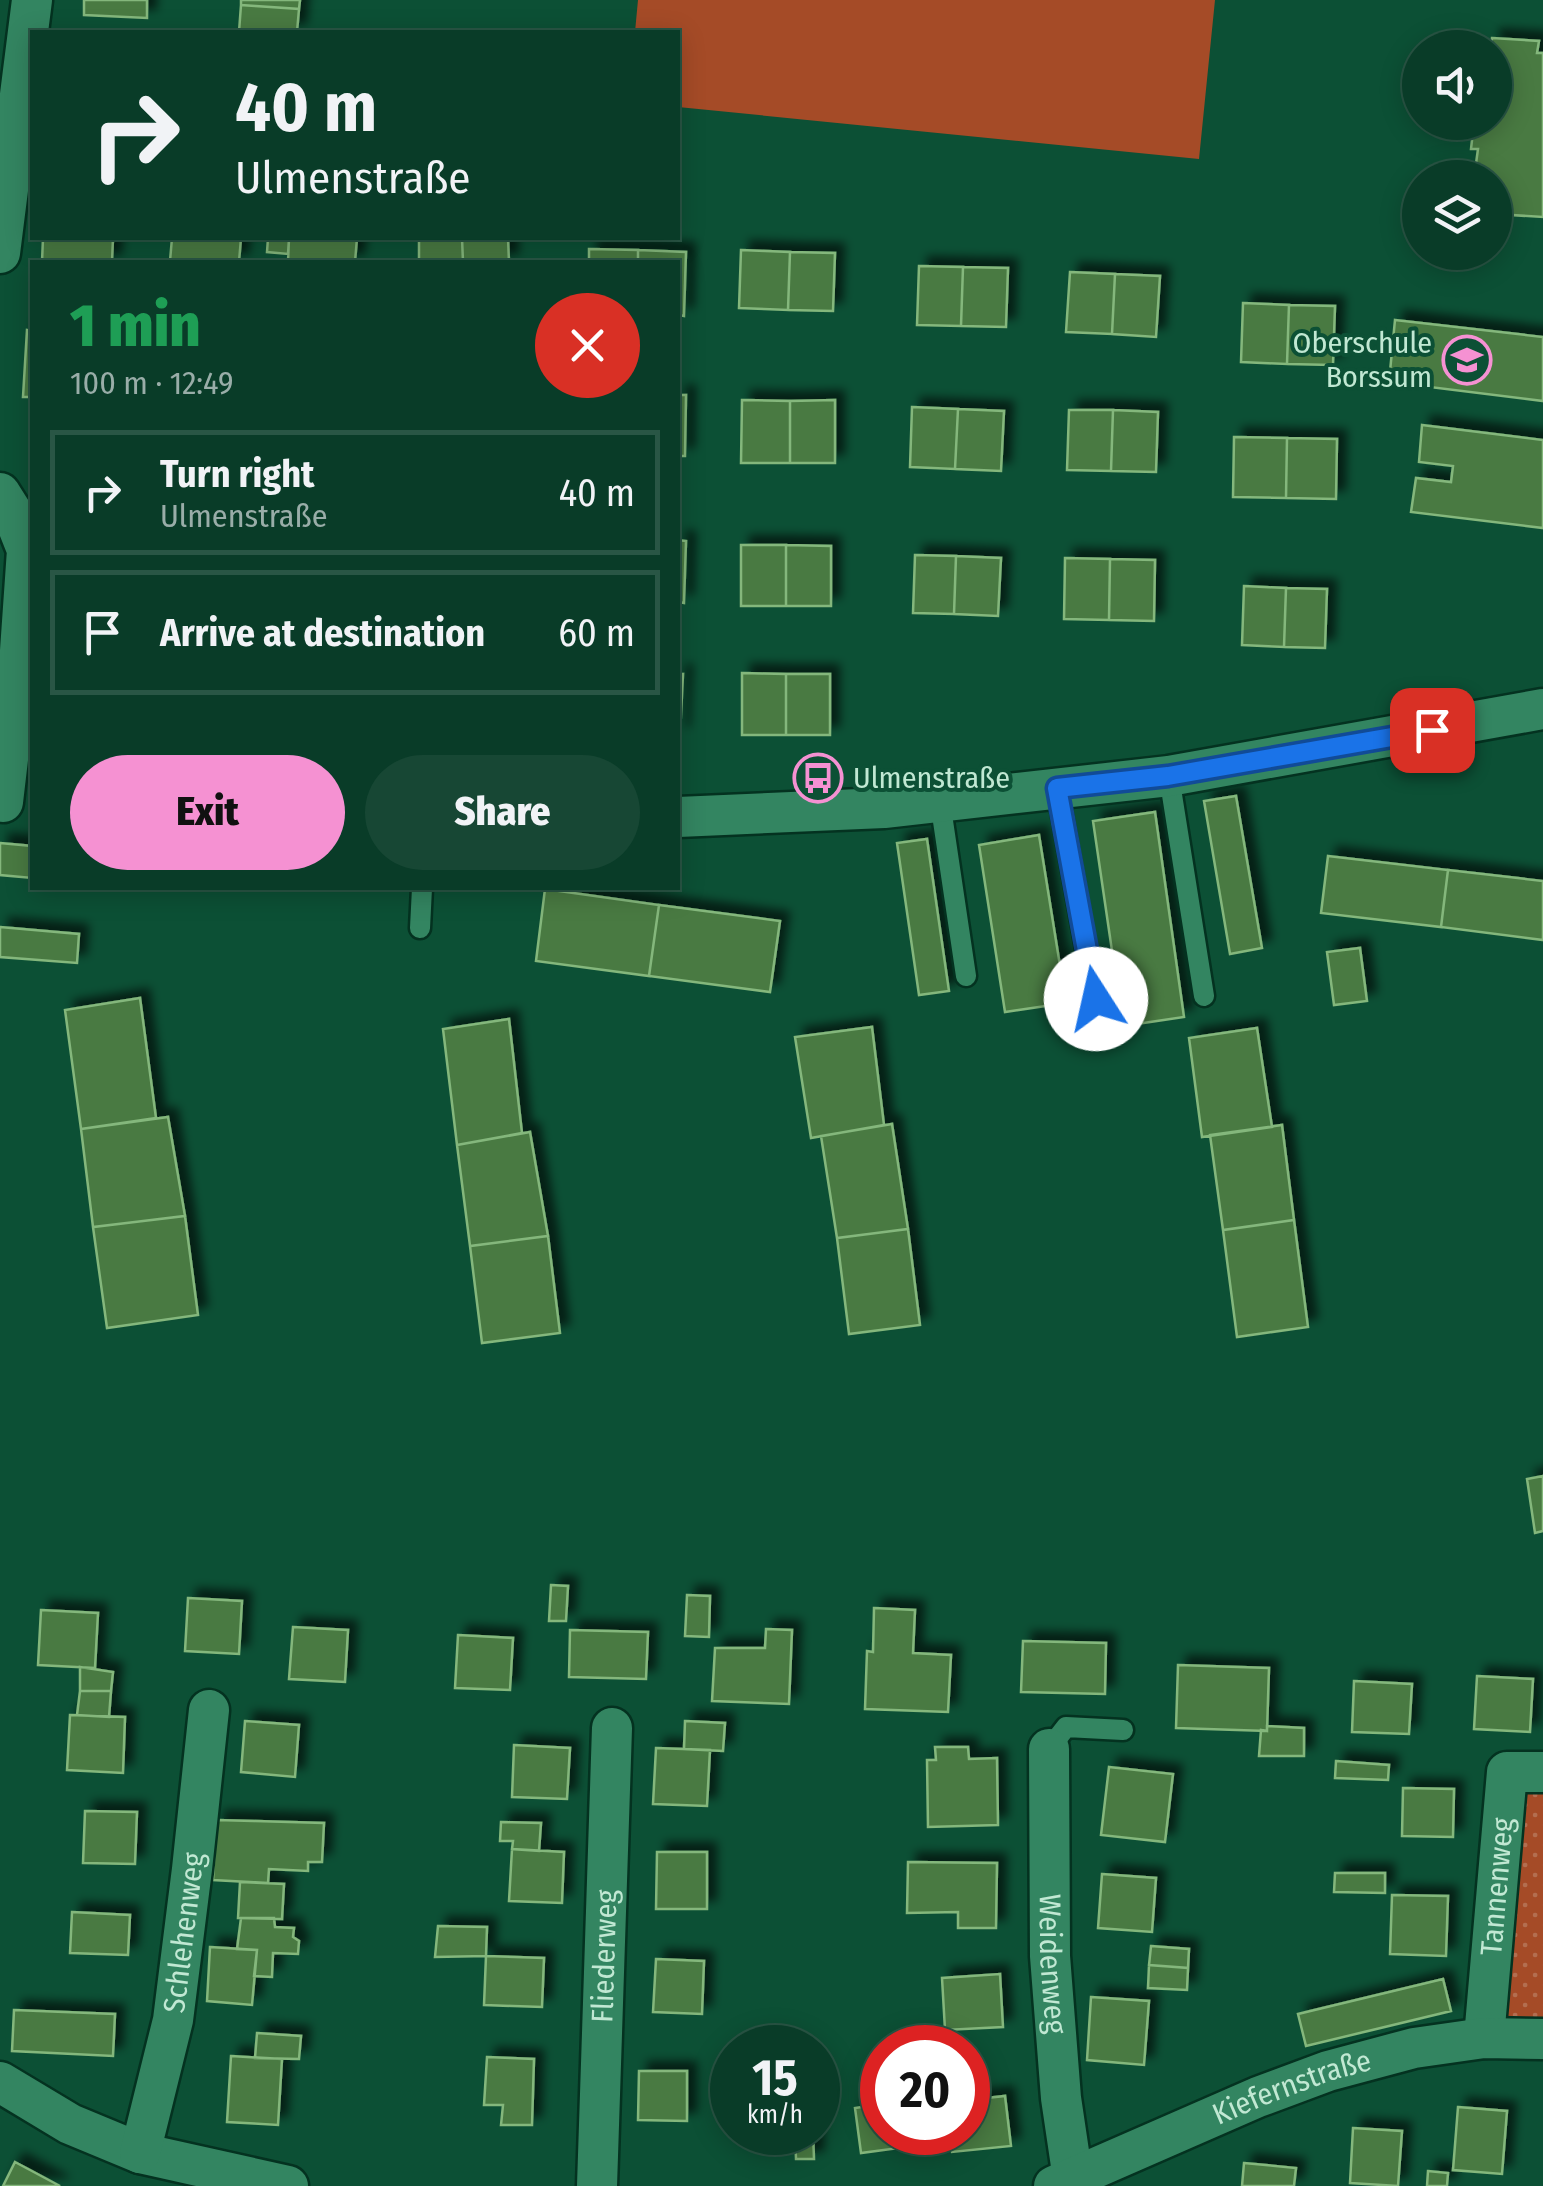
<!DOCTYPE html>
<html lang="en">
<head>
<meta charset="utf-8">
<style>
  body { margin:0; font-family:"Fira Sans Condensed",sans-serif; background:#174734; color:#f1f3f6; height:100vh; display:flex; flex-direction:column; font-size:38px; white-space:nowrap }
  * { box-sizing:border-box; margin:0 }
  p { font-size:32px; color:#99ada8 }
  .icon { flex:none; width:55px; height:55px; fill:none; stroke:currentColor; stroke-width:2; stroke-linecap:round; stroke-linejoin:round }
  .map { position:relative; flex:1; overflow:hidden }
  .details { position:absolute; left:30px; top:260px; width:650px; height:630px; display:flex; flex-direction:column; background:#093c28; border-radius:0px; box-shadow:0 5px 25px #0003,0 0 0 2px #295645 }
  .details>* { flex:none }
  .guide { position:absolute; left:30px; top:30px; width:650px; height:210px; border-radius:0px; box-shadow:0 5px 25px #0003,0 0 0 2px #295645; background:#093c28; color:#f1f3f6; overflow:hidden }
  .buttons { position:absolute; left:1402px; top:30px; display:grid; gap:20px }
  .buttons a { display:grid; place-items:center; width:110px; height:110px; border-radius:50%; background:#093c28; box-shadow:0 5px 25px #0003,0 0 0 2px #295645; font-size:50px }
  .speed { position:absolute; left:710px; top:2025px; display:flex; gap:20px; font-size:50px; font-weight:700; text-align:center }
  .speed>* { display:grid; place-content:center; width:130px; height:130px; border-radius:50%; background:#093c28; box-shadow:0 5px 25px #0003,0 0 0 2px #295645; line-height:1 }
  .speed small { font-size:25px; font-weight:400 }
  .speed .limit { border:15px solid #d22; background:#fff; color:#111 }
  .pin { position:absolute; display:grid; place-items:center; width:85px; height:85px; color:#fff; margin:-42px; border-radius:20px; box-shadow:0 5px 15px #0006 }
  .me { position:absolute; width:110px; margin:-55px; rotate:350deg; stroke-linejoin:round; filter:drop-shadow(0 0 8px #0008) }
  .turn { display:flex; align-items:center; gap:35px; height:210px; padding:0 40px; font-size:45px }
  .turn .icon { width:130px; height:130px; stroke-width:2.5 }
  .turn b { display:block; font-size:70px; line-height:85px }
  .round { display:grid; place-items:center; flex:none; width:105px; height:105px; border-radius:52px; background:#174734 }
  .overview { display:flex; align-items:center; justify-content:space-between; height:170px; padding:0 40px }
  h1 { font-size:60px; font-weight:800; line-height:75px; color:#1e9e55 }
  .action { display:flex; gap:20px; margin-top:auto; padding:20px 40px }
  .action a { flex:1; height:115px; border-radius:60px; background:#f591d2; color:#111; font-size:40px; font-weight:800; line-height:115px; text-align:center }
  .action a+a { background:#174734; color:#f1f3f6 }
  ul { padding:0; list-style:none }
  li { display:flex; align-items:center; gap:30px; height:125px; margin:0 20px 15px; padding:0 20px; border:5px solid #295645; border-radius:0px }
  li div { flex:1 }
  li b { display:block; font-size:38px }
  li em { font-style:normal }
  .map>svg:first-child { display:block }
</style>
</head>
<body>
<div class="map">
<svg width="1543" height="2186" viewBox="0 0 1543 2186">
  <defs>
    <pattern id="grass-dots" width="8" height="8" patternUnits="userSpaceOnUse" patternTransform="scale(2.5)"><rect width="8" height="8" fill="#a54b27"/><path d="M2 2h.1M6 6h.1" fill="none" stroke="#b36e50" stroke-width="1.8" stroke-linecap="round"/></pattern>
    <filter id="shadow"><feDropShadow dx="9" dy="-9" stdDeviation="5" flood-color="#0009"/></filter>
  </defs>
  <rect width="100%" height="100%" fill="#0c5035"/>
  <path fill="url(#grass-dots)" d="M1507,1772H1543V2039L1484,2038Z"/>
  <path fill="#a54b27" d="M638,0H1215L1199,159L678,107V32H635Z"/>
  <path fill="#4a7a43" stroke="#84b77c" stroke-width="2.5" filter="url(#shadow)" d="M84,0H147V18L84,15Z
    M241,0H300L299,9L241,5Z
    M241,5L299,9L297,32H239Z
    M1492,38L1539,41L1537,53H1543V217L1495,214V178H1474L1478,149H1471L1474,122H1495V48H1491Z
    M43,238H113L112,262H42Z
    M172,238H241L239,262L170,261Z
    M268,238H289L288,254L267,252Z
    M289,238H357L355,262H288Z
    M419,238H462L463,262H419Z
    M462,238H508L509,262H463Z
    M589,249L638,250V262H589Z
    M638,250L686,252L684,316L678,315V262H638Z
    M741,250L790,252L788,310L739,308Z
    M790,252L835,253L833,311L788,310Z
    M919,266L963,267L961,326L917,325Z
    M963,267L1008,268L1006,327L961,326Z
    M1070,272L1115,274L1112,334L1066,332Z
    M1115,274L1160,276L1156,337L1112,334Z
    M1243,303L1289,305L1287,364L1241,362Z
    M1289,305L1335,306L1333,365L1287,364Z
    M1395,320L1543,337V401L1389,382Z
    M27,330L32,331V397H23Z
    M678,395H686L685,456H678Z
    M742,400L790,401V463H741Z
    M835,400V463H790V401Z
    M912,407L958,409L955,469L910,467Z
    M958,409L1004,411L1001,471L955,469Z
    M1069,410H1113L1111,471L1067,470Z
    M1113,410L1158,412L1156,472L1111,471Z
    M1422,425L1543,440V528L1411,512L1416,478L1451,482L1453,466L1419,462Z
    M1234,437L1287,438L1286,498L1233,497Z
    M1287,438L1337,439L1336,499L1286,498Z
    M678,540L686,541L684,603L678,602Z
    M741,545H786V606H741Z
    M786,545L831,546V606H786Z
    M915,555L956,556L954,614L913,613Z
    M956,556L1001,558L998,616L954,614Z
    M1065,558L1110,559L1109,620L1064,619Z
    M1110,559L1155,560L1154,621L1109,620Z
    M1244,586L1286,588L1284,647L1242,645Z
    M1286,588L1327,589L1325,648L1284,647Z
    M742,673L786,674V735H742Z
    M678,674H683L680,735H678Z
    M786,674H830V735H786Z
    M1236,796L1262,948L1230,954L1204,801Z
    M1155,812L1184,1017L1123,1026L1093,821Z
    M1039,835L1066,1003L1005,1012L979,845Z
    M927,839L949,991L919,995L897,843Z
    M0,843L32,846V878L0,875Z
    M1328,856L1448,870L1441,927L1321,913Z
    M1448,870L1543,881V940L1441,927Z
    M545,889L659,905L649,976L536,961Z
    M659,905L780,921L770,992L649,976Z
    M0,927L79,934L77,963L0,957Z
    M1360,948L1367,1001L1334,1005L1327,952Z
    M140,998L156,1118L81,1129L65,1010Z
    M509,1019L522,1133L457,1145L443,1029Z
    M872,1027L884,1125L811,1138L795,1037Z
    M1257,1028L1272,1127L1202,1137L1189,1038Z
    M168,1117L185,1216L93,1227L81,1129Z
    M892,1124L908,1229L837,1238L821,1136Z
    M1282,1125L1294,1220L1223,1230L1210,1135Z
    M530,1132L548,1236L470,1246L457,1145Z
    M185,1216L198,1315L107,1328L93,1227Z
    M1294,1220L1308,1327L1237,1337L1223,1230Z
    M908,1229L920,1325L849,1334L837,1238Z
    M548,1236L560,1333L482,1343L470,1246Z
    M1543,1476V1531L1535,1533L1527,1479Z
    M551,1585L568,1586L566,1621H549Z
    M687,1595L710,1596L709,1637L685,1636Z
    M188,1598L242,1601L239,1654L185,1651Z
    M874,1608L915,1610L913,1653L951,1655L948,1712L865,1709L867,1651L873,1652Z
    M41,1610L98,1613L95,1668L38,1665Z
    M293,1627L348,1630L345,1682L289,1679Z
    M766,1629L792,1630L789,1704L712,1701L715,1648H765Z
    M570,1630L648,1632L646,1679L569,1677Z
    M458,1635L513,1638L510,1690L455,1688Z
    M1023,1641L1106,1643L1105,1694L1021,1692Z
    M1178,1665L1269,1668L1267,1731L1176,1728Z
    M80,1667L113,1672L111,1691H80Z
    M1477,1676L1533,1679L1530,1732L1474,1729Z
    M1354,1681L1412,1684L1409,1734L1352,1732Z
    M80,1691H111L109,1717L77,1715Z
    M70,1715L125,1717L123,1773L67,1770Z
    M245,1721L299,1725L295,1777L241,1772Z
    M685,1721L725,1723L723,1751L684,1749Z
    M1267,1726L1304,1728V1756H1259L1261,1730L1267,1731Z
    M514,1745L570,1748L567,1799L512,1797Z
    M935,1747H968L969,1759L997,1758L998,1825L928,1827L927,1760H936Z
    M656,1748L710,1750L707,1806L653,1804Z
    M1336,1761L1389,1765L1388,1780L1335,1778Z
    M1109,1767L1173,1774L1165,1842L1101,1835Z
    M1403,1788L1454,1789L1453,1837L1402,1836Z
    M85,1811L137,1812L135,1864L83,1863Z
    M216,1820L324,1823L322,1862H308V1871L269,1869L268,1883L213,1880Z
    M501,1822L541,1823L539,1851L512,1849L513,1841H500Z
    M512,1849L564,1852L562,1903L509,1901Z
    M657,1852H707V1909H656Z
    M908,1862L997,1863L996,1928H958V1912L907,1913Z
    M1335,1873H1385V1893L1334,1892Z
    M1102,1874L1156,1878L1152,1932L1098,1928Z
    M240,1882L284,1884L282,1919L238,1918Z
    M1392,1895L1448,1896L1446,1956L1390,1954Z
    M72,1912L130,1915L128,1955L70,1953Z
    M241,1918H274L275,1927L294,1928L293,1937L299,1941L298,1954L273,1953L272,1977L254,1976L257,1950L237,1949Z
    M438,1926L487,1927L486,1956L435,1957Z
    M1151,1946L1189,1949L1188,1968L1149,1965Z
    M210,1947L257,1950L252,2005L207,2001Z
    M486,1956L544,1958L542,2007L484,2005Z
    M656,1959L704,1961L702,2014L653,2012Z
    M1149,1965L1188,1968L1187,1990L1148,1988Z
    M1000,1974L1003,2027L945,2030L942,1978Z
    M1443,1979L1451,2011L1306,2046L1298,2014Z
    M1091,1997L1149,2001L1144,2065L1087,2060Z
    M14,2010L115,2014L113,2056L12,2051Z
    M257,2033L301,2036L299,2059L255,2058Z
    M231,2056L282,2059L278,2125L227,2122Z
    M487,2057L534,2059L532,2125H501L503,2105H484Z
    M639,2071H687V2121L638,2120Z
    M1005,2096L1011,2146L952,2152L949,2132H968V2100Z
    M882,2104V2132H897L899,2148L861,2153L855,2108Z
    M1458,2107L1507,2111L1502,2174L1453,2170Z
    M1353,2128L1402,2131L1398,2186L1350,2183Z
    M795,2132H813L814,2159H796Z
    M15,2162L60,2186H3Z
    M1244,2163L1296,2168L1294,2186H1242Z
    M1428,2171L1448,2173L1447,2186H1427Z"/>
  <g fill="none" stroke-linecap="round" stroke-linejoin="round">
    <g stroke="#043220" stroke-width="25">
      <path id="lane" d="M1169,776L1204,996
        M1057,788L1095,999
        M940,801L966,976
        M420,928L422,888
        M1049,1749L1066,1727L1123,1730"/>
    </g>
    <g stroke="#043220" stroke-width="45">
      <g id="street">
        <path d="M0,253L32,0"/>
        <path d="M0,493L12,512L27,550L19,665L3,802"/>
        <path d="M678,817L884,808L1169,776L1543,709"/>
        <path id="s1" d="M1049,1749L1050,1956L1061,2098L1073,2179"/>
        <path id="s2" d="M1484,2038L1507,1772H1543"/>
        <path d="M0,2082L70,2124L140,2153L288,2186"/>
        <path id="s3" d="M140,2153L173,2020L192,1869L209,1710"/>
        <path id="s4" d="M597,2186L612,1728"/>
        <path id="s5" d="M1054,2186L1258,2097L1328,2071L1414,2048L1484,2038L1543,2039"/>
      </g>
    </g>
    <use href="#lane" stroke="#338561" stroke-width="20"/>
    <use href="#street" stroke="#338561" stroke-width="40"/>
  </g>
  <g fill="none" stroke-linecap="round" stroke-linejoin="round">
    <g stroke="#114b97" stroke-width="25">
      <path id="route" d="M1096,999L1057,788L1168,776L1432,730"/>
    </g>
    <use href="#route" stroke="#1a73e8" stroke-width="18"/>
  </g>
  <defs>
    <g id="school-ring" transform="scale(2.5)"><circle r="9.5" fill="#0c5035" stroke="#f591d2" stroke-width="1.5"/><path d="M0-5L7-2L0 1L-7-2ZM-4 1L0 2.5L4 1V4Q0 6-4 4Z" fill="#f591d2"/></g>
    <g id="bus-ring" transform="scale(2.5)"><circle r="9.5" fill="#0c5035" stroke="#f591d2" stroke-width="1.5"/><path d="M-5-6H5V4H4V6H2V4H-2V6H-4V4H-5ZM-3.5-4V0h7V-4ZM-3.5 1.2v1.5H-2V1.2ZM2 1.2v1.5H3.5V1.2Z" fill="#f591d2"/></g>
  </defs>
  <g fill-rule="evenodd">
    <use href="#school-ring" x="1467" y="360"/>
    <use href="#bus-ring" x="818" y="778"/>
  </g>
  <g text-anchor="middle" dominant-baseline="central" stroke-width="8" stroke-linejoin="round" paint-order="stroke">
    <g font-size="30" fill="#c1e8d3" stroke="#0c5035" text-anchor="end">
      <text x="1432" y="343">Oberschule<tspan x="1432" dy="34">Borssum</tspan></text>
      <text x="853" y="778" text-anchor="start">Ulmenstraße</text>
    </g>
    <g font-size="30" fill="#c1e8d3" stroke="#0c5035">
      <text stroke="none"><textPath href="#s2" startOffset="152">Tannenweg</textPath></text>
      <text stroke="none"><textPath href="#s3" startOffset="225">Schlehenweg</textPath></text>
      <text stroke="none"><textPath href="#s4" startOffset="230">Fliederweg</textPath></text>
      <text stroke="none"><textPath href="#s1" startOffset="215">Weidenweg</textPath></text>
      <text stroke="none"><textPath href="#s5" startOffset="258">Kiefernstraße</textPath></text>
    </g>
  </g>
</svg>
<div class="buttons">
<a><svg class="icon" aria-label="sound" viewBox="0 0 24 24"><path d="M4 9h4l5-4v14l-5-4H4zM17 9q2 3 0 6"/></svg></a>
<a><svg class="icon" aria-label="layers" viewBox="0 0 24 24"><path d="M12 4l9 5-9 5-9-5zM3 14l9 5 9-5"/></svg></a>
</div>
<div class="speed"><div>15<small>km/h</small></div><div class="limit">20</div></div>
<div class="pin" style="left:1432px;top:730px;background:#d93025"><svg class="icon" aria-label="arrive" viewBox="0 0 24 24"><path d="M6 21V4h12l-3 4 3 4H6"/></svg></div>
<svg class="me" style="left:1096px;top:999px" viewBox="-20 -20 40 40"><circle r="19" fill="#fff"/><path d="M0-13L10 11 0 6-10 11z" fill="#1a73e8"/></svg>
<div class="guide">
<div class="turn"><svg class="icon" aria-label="right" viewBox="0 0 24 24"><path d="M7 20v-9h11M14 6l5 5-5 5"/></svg><div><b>40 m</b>Ulmenstraße</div></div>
</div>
<section class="details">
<div class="overview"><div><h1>1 min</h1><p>100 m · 12:49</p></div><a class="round" style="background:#d93025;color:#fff"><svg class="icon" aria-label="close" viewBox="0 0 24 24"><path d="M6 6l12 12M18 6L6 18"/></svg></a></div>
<ul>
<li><svg class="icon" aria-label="right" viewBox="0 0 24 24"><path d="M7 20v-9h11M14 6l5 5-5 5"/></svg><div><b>Turn right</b><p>Ulmenstraße</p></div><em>40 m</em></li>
<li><svg class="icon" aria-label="arrive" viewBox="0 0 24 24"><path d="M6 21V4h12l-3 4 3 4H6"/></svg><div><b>Arrive at destination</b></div><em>60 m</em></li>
</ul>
<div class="action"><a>Exit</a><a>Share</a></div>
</section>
</div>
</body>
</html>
